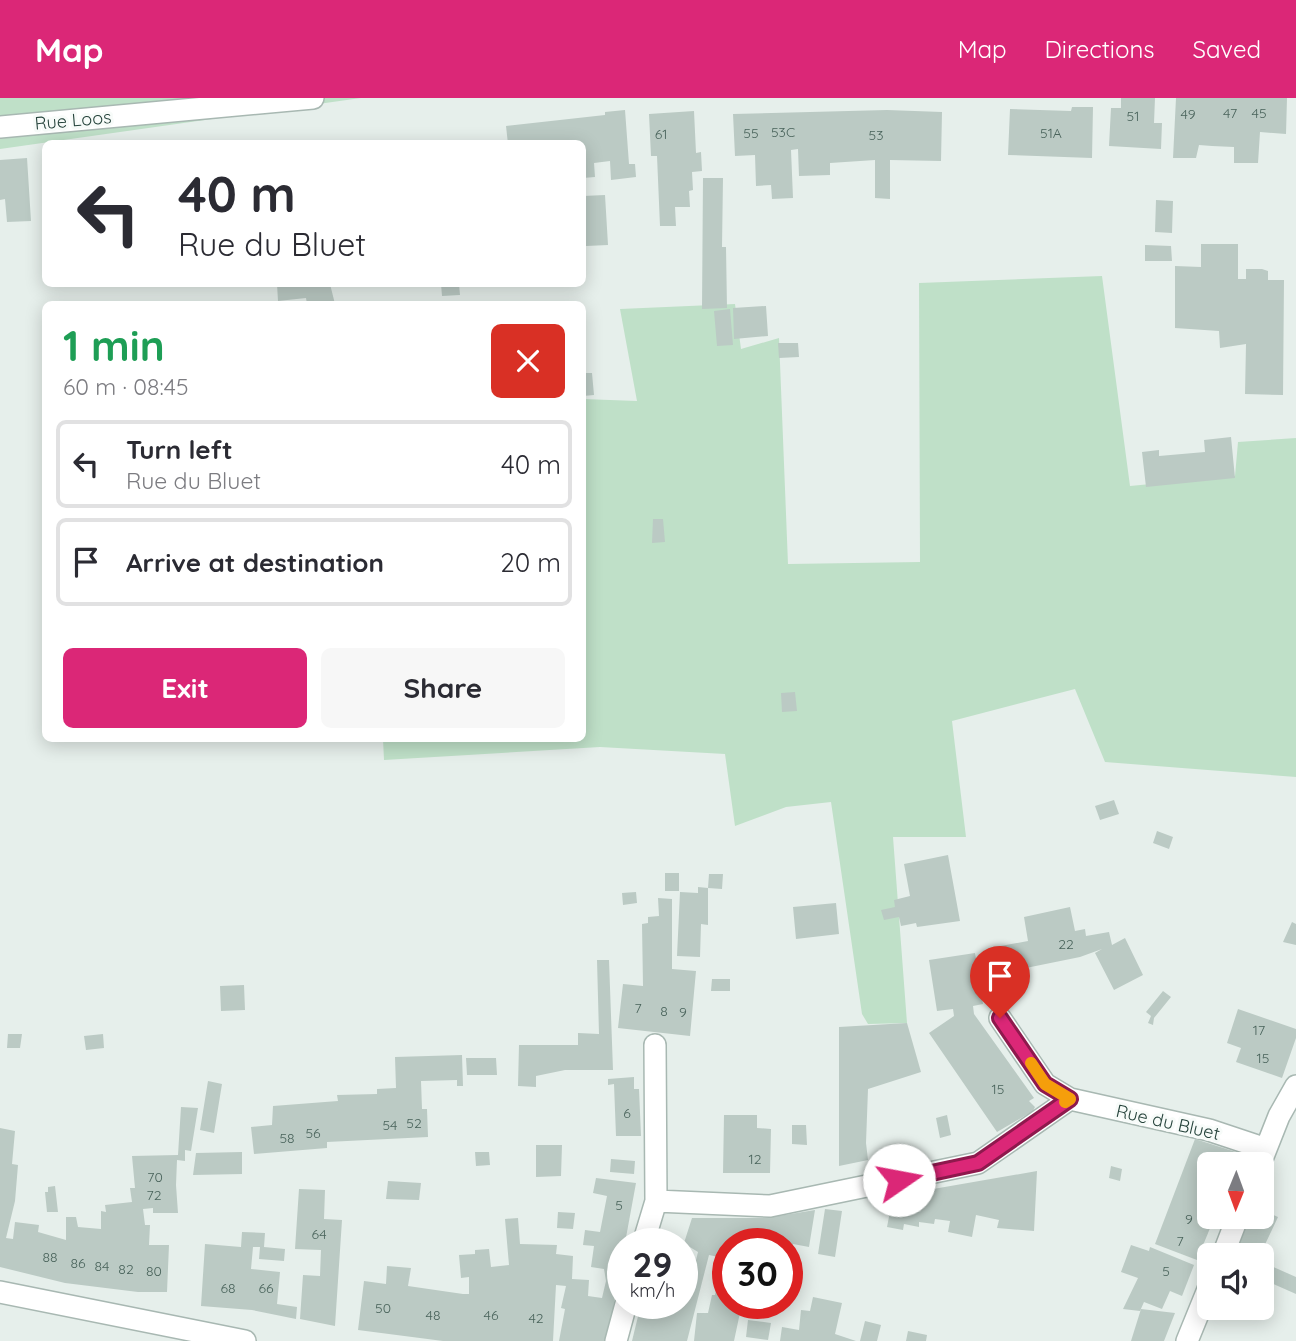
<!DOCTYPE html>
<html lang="en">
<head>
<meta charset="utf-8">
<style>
  body { margin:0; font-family:Quicksand,sans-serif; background:#f7f7f7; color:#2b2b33; height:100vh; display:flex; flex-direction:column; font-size:26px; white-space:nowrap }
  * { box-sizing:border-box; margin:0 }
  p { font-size:23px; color:#7c7c81 }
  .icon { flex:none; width:38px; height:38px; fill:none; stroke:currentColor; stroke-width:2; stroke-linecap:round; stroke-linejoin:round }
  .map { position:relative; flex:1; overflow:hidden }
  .sheet { position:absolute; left:42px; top:203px; width:544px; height:441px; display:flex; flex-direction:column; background:#fff; border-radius:10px; box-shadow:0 4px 18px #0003 }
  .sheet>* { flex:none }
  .banner { position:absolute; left:42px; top:42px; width:544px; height:147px; border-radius:10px; box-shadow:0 4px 18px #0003; background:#fff; color:#2b2b33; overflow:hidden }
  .needle { width:46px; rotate:181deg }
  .controls { position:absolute; left:1197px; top:1054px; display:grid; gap:14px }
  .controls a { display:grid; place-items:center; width:77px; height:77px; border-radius:10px; background:#fff; box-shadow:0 4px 18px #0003; font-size:35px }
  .speed { position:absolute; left:607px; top:1130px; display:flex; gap:14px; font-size:35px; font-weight:700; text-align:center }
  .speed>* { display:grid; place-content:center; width:91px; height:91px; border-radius:50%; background:#fff; box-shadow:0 4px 18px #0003; line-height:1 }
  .speed small { font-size:18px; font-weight:400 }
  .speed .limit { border:10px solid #d22; background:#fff; color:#111 }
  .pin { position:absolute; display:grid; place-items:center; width:60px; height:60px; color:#fff; margin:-72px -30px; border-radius:50% 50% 50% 0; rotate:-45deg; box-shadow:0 0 7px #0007 }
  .pin .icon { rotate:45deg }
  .me { position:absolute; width:77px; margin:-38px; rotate:78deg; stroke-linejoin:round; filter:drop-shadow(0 0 5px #0008) }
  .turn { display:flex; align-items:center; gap:24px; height:147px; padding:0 21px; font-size:32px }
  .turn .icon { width:91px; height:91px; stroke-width:2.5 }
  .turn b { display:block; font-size:49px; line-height:60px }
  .round { display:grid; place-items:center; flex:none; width:74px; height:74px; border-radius:10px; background:#f7f7f7 }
  .headline { display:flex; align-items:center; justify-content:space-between; height:119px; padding:0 21px }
  h1 { font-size:42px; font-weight:700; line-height:52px; color:#1e9e55 }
  .primary-button { display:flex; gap:14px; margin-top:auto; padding:14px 21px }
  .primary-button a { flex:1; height:80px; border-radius:10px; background:#db2777; color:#fff; font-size:28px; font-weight:700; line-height:80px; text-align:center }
  .primary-button a+a { background:#f7f7f7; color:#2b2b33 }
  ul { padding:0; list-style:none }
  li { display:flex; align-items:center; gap:21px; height:88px; margin:0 14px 10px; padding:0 7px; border:4px solid #e1e1e2; border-radius:10px }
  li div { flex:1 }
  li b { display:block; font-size:26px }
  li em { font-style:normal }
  header { display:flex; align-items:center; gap:42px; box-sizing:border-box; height:98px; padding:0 35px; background:#db2777; color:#fff }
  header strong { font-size:33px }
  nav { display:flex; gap:38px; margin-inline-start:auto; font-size:24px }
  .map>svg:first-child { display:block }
</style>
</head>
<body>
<header>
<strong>Map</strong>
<nav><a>Map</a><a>Directions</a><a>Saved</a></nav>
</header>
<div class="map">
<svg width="1296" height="1243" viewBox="0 0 1296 1243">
  <rect width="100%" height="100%" fill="#e6efeb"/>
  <path fill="#bfe0c8" d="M0,0H361L0,51Z
    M1102,178L1130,388L1235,378L1238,344L1296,340V679L1105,664L1075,591L952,623L966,739H893L907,925L868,926L862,916L831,704L786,709L735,728L725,656L600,649L384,662L383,641L583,640V301L637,303L620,211L735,206L741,251L779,240L788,466L920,464L919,185Z"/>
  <path fill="#bbcac4" d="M1121,0H1155L1154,25H1162L1161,51L1109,48L1111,10H1121Z
    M1176,0H1287L1286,36L1260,34L1258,65H1234V49L1212,48L1199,47L1196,60H1173Z
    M1072,9H1093L1092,60L1008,57L1010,11L1071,13Z
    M625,12L629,66H635L636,79L611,82L610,63L594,65L595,79L583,80V46H508L506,28L605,17V14Z
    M887,12L942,14L941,63L890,62V101L875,100V62L830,65V77L799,78L798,51L791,52L793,100L772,101L771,87L756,88L755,57L735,58L733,16Z
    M694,13L696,55L701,54L702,73L692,74L693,92L689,93L690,109H675L676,128H660L657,58H651L649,16Z
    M27,60L31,123L7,124L5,101L0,102V62Z
    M703,80H723L722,149H726L727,210L702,211Z
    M605,97L608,147L586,148L583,98Z
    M1156,102L1173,103L1172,135L1155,134Z
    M1201,146H1238V181H1246V171H1262L1268,173V182H1284L1283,297L1245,296L1246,246L1220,250L1219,233L1175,230V168L1201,169Z
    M1145,147L1171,148L1172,163H1145Z
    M277,186H330L335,206H307L306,200L278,203Z
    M441,186H459L460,197L442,198Z
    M766,208L768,238L734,241L733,210Z
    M730,211L733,247L717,248L714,213Z
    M778,245H798L799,259L779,260Z
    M583,275H592L594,297L583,298Z
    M1231,339L1235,380L1146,389L1142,354L1159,352V358L1205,354L1204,342Z
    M653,421H663L665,444L652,445Z
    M795,594L797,613L782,614L781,595Z
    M1114,702L1119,716L1100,722L1095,708Z
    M1157,733L1173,739L1169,751L1153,745Z
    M948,757L960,823L917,829L916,825L901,828L899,819L884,822L881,812L895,809L894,802L910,798L904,766Z
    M665,775H679V793H665Z
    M709,776H723L722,791L708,790Z
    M698,789L708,790V827L701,826L700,859L677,858L680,794L698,795Z
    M636,794L637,805L623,807L622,795Z
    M658,800L672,801V871L696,873L690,938L618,930L623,886L643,888L642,826L648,825V819L659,818Z
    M836,805L839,836L796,841L793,809Z
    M1070,809L1075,833L1085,831L1086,838L1109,834L1112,847L1125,840L1143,877L1114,892L1095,855L1102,851L1080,859L996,876L990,850L1028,843L1024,819Z
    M1292,824L1296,826V847L1283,844Z
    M975,855L983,906L973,908L974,916L1034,1000L1029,1003L1035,1009L1033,1013L997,1034L929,935L954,918L953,911L937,913L929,862Z
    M597,862H609L613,972H565L536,978V989L518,988L519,947H578V935L599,936Z
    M712,881H730V893H711Z
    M244,887L245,912L221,913L220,888Z
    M1163,893L1171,899L1154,920L1153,927L1148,925L1151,918L1146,914Z
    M1238,911L1296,931V940L1282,980L1236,964L1241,950L1227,945Z
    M907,925L921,974L868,991L866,1045L868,1062L839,1068V929Z
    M8,936H22L20,950H7Z
    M103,936L104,950L86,952L84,938Z
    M462,957L463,988H457V982L421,983L422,1011H427L428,1039L327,1044V1050L254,1056L251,1029L272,1027L273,1008L338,1003L337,997L377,996V991L396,990L395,959Z
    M466,960H496L497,977H467Z
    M634,979V991H639L641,1038H616L614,986L608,987V981Z
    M208,983L222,986L214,1035L200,1032Z
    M181,1009L198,1010L191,1053L185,1052V1063L177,1062L176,1087L178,1115H153V1110L143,1111L145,1127H150L149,1147H169L167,1194H138L65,1185L0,1169V1030L15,1033L12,1066L18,1067L15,1103L6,1140L13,1141L15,1124L39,1127L38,1134L66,1142V1119H76L78,1129L101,1131V1113L106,1114L105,1107L132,1104L130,1090H135L132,1058L178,1057Z
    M724,1017H757V1030L771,1031L770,1075H723Z
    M947,1017L951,1037L940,1040L936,1020Z
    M792,1027H806L807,1047L792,1046Z
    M1195,1041L1239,1055L1236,1066H1209V1118H1215L1197,1162L1155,1146Z
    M536,1047H562L561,1078L536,1079Z
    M242,1054V1076L193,1077L196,1055Z
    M475,1054H489L490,1067L476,1068Z
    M611,1061L635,1063L634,1076L610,1074Z
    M1111,1068L1122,1071L1120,1083L1109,1080Z
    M1037,1073L1034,1133L997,1130L999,1122L976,1117L972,1139L948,1134L950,1123L935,1121L934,1126L919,1124V1129L904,1126L903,1132L887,1129L893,1098Z
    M596,1080L636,1085L607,1243H559L565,1211L561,1210L566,1188L556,1187L553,1243H443L358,1232L364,1183L386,1186L387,1168L411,1170L408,1188L463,1196H469V1179L461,1180L459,1157L475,1156V1152L489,1151L491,1169L509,1167L505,1121L518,1120L520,1146L557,1147L556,1156L573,1158L572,1181L589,1182L588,1198L602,1200L606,1183L604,1171L591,1169L594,1148L583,1147L585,1132L600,1134L607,1098L593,1095Z
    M388,1083L421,1085L419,1102L386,1101Z
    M55,1088L58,1114H47L45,1094H48V1089Z
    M299,1091L325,1092L324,1121L342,1122L335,1228L300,1221L303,1177L320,1178L321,1152L295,1151Z
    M825,1111L842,1113L835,1159L818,1156Z
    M815,1112L809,1149L793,1146L792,1152L788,1151V1146H728V1161L709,1157L687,1243H632L641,1206H682V1185L690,1187L698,1154L685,1146H658L660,1138L684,1145L692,1120H766Z
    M1262,1112L1278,1119L1260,1157H1230L1248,1118H1262Z
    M558,1114L575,1115L573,1131L557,1130Z
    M242,1134L265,1135L264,1149L285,1151L284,1163L259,1161L260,1149H253L251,1171L280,1174L277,1206L297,1209L296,1221L252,1212L201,1208L205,1146L241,1149Z
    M1131,1147L1149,1153L1150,1149L1194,1167L1182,1198L1170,1193L1162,1211L1144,1204L1140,1213L1123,1211L1138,1180L1121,1174Z
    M1262,1164L1296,1179V1196L1262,1181Z
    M716,1192L724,1194L725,1206L741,1210L734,1243H694L697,1215H708L712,1197H715Z
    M813,1199L842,1205L835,1236L856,1243H780L782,1229L799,1232L801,1212L810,1213Z
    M1141,1211L1175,1215L1164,1243H1131Z
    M748,1222L771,1225L768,1242L746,1239Z
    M865,1223L881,1227L877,1243H860Z
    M908,1233L927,1237L926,1243H906Z"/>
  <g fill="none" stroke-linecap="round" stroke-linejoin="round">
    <g stroke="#a8b8b2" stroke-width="24">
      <path id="minor" d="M0,29L313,0
        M1000,920L1045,986L1070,1001L1209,1032L1266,1051
        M1260,1066L1279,1018L1296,988
        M656,1103L770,1108L978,1065L1070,1001
        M643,1146L656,1103L655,947
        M1223,1157L1238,1118
        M0,1194L245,1243
        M616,1243L626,1206
        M1187,1243L1209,1189"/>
    </g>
    <use href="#minor" stroke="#fff" stroke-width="21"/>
  </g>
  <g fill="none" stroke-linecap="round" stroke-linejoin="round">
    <g stroke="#8e194d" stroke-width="18">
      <path id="route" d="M899,1082L978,1065L1070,1001L1045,986L1000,920"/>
    </g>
    <use href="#route" stroke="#db2777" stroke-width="12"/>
    <path stroke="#f59e0b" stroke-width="12" d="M1031,965L1045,986L1070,1001L1065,1004"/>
  </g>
  <g text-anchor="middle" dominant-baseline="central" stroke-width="6" stroke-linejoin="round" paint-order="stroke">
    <g font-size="14" fill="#4a645c">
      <text x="1230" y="15">47</text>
      <text x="1259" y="15">45</text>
      <text x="1188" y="16">49</text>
      <text x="1133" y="18">51</text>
      <text x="783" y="34">53C</text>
      <text x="751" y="35">55</text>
      <text x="1051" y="35">51A</text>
      <text x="661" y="36">61</text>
      <text x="876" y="37">53</text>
      <text x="1066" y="846">22</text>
      <text x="638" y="910">7</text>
      <text x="664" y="913">8</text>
      <text x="683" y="914">9</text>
      <text x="1259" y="932">17</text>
      <text x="1263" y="960">15</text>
      <text x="998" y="991">15</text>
      <text x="627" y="1015">6</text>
      <text x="414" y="1025">52</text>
      <text x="390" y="1027">54</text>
      <text x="313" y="1035">56</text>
      <text x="287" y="1040">58</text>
      <text x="755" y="1061">12</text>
      <text x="155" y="1079">70</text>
      <text x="154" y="1097">72</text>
      <text x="619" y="1107">5</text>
      <text x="1189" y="1121">9</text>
      <text x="319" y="1136">64</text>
      <text x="1180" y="1143">7</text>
      <text x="50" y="1159">88</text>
      <text x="78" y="1165">86</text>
      <text x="102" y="1168">84</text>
      <text x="126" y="1171">82</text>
      <text x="154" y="1173">80</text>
      <text x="1166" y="1173">5</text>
      <text x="228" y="1190">68</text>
      <text x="266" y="1190">66</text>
      <text x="383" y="1210">50</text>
      <text x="433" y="1217">48</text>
      <text x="491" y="1217">46</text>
      <text x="536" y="1220">42</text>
    </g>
    <g font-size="18" fill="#24423a" stroke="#f7fbf9">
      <text transform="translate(73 22) rotate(-5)">Rue Loos</text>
      <text transform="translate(1168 1024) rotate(13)">Rue du Bluet</text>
    </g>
  </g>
</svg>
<div class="controls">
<a><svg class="needle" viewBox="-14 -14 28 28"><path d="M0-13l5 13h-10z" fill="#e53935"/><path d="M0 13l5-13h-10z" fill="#7c7c81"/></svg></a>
<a><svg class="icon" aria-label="sound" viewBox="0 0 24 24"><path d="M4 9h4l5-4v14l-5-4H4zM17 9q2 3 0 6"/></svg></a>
</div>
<div class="speed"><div>29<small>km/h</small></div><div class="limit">30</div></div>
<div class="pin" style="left:1000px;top:920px;background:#d93025"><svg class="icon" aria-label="arrive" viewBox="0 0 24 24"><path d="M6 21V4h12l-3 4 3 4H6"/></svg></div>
<svg class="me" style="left:899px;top:1082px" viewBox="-20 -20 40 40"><circle r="19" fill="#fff"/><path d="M0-13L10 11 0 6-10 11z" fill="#db2777"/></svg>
<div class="banner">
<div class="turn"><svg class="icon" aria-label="left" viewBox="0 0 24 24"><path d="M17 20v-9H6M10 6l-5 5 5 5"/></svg><div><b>40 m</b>Rue du Bluet</div></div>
</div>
<section class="sheet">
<div class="headline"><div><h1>1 min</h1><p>60 m · 08:45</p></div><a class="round" style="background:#d93025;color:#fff"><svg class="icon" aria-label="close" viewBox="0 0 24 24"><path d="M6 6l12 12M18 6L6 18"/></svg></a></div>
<ul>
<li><svg class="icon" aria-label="left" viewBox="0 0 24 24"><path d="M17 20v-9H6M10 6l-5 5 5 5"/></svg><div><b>Turn left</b><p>Rue du Bluet</p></div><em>40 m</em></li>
<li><svg class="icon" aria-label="arrive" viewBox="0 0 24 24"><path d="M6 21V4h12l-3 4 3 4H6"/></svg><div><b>Arrive at destination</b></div><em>20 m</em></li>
</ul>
<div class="primary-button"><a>Exit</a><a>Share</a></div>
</section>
</div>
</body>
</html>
